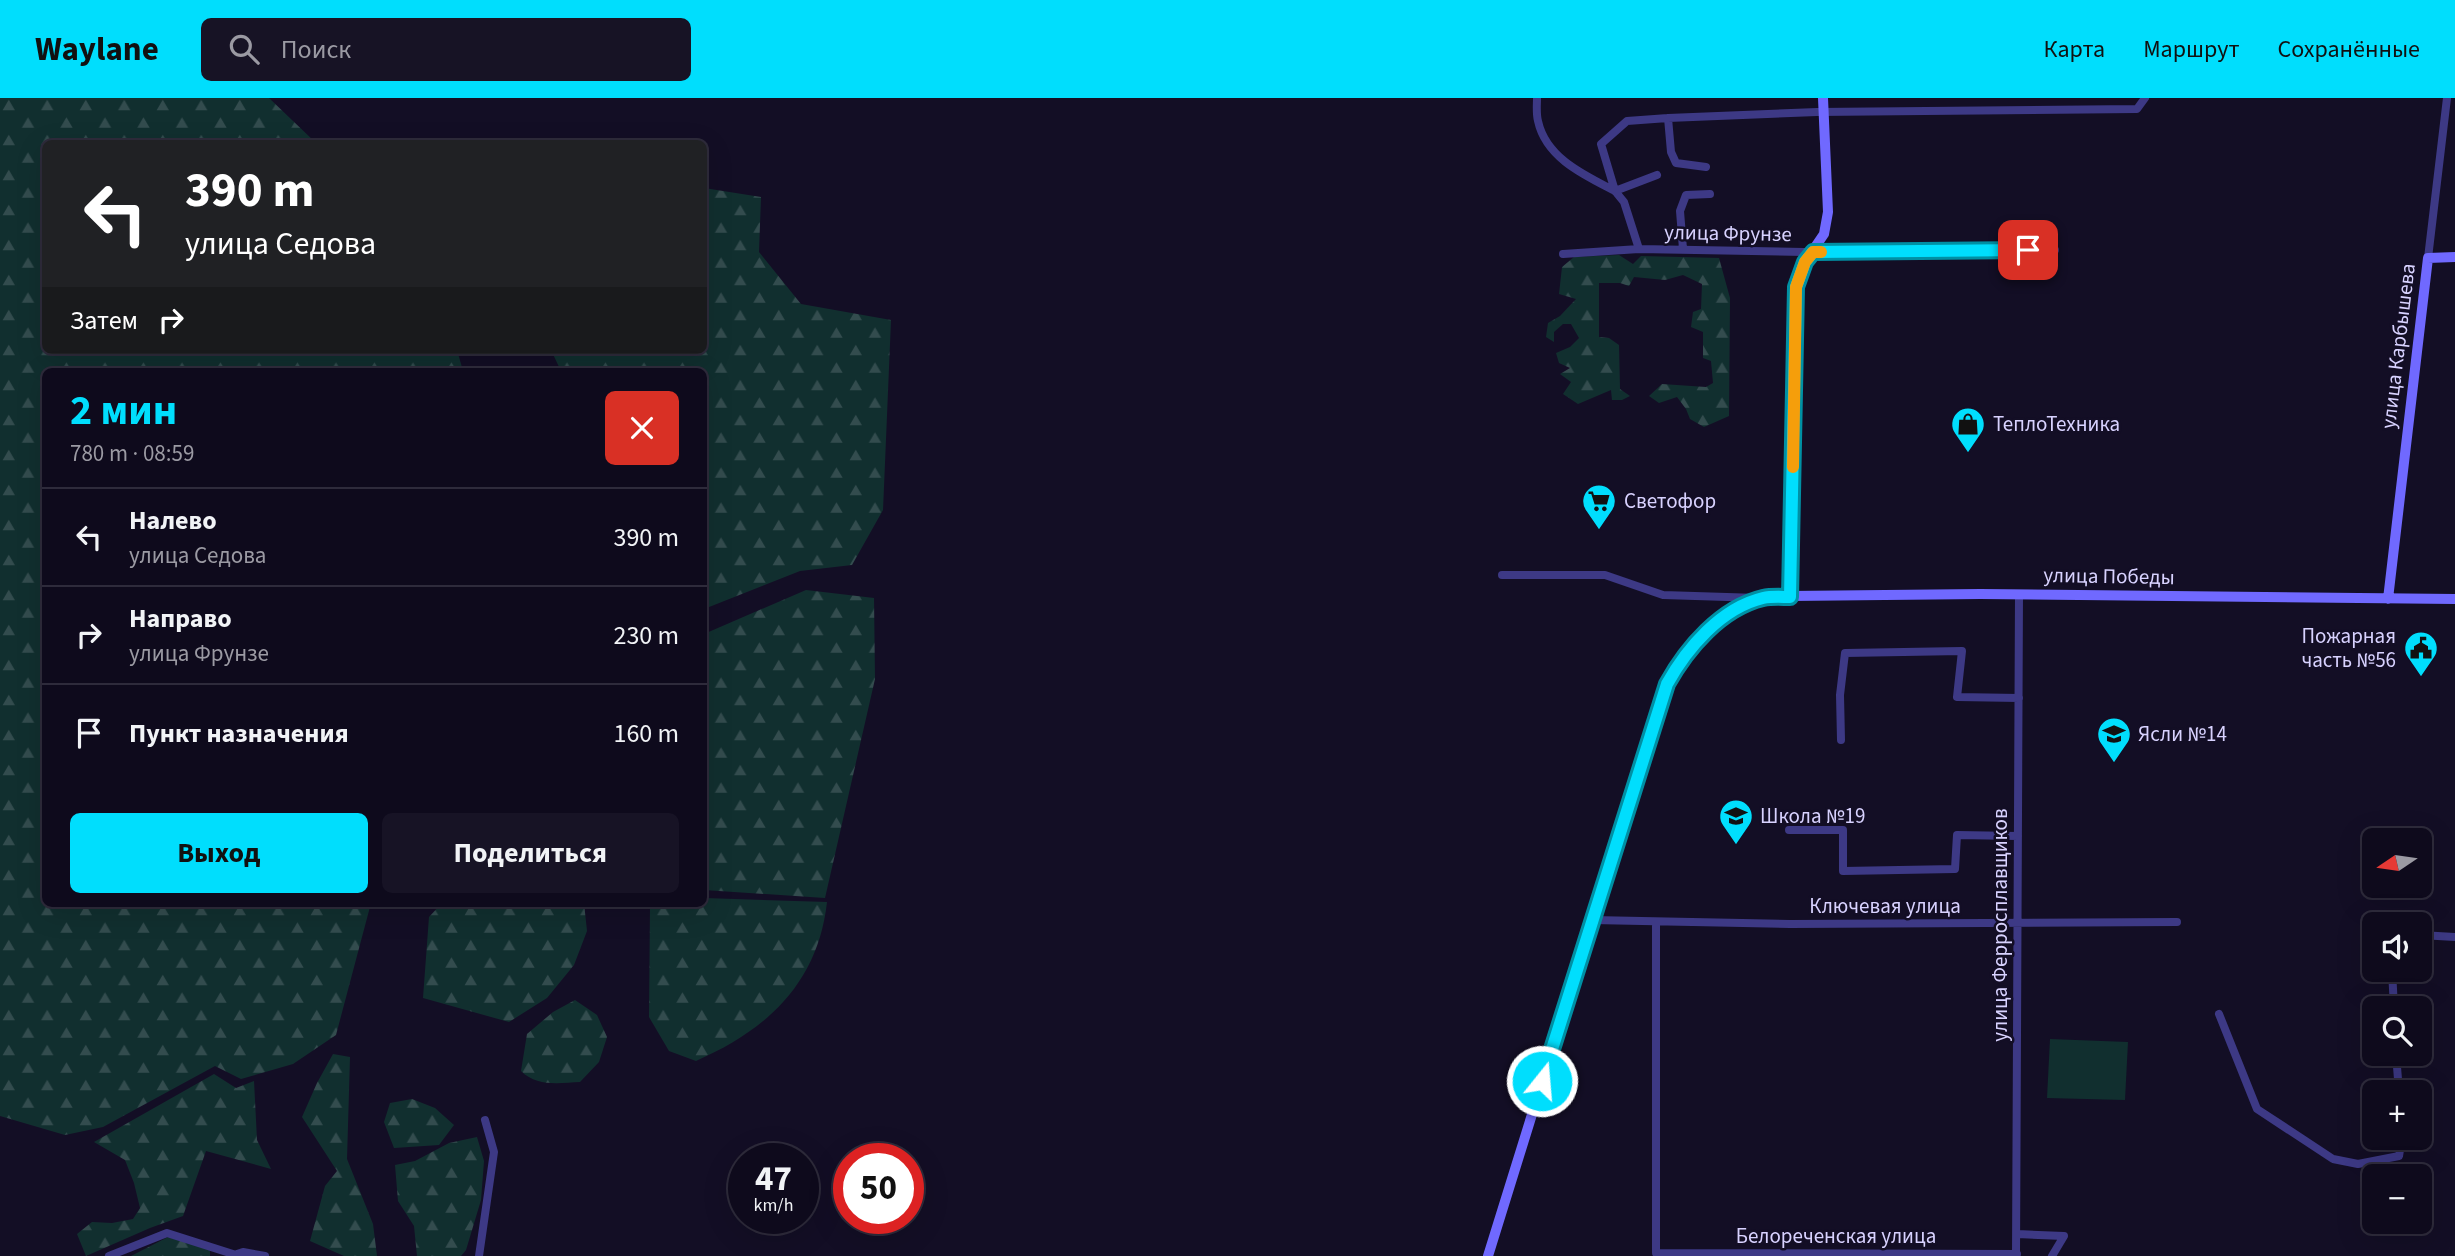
<!DOCTYPE html>
<html lang="ru">
<head>
<meta charset="utf-8">
<style>
  body { margin:0; font-family:"Source Sans 3",sans-serif; background:#171325; color:#f1f3f6; height:100vh; display:flex; flex-direction:column; font-size:26px; white-space:nowrap }
  * { box-sizing:border-box; margin:0 }
  p { font-size:23px; color:#9b9aa3 }
  .icon { flex:none; width:38px; height:38px; fill:none; stroke:currentColor; stroke-width:2; stroke-linecap:round; stroke-linejoin:round }
  .map { position:relative; flex:1; overflow:hidden }
  .drawer { position:absolute; left:42px; top:270px; width:665px; height:539px; display:flex; flex-direction:column; background:#0e0a1c; border-radius:10px; box-shadow:0 7px 28px #0002,0 0 0 2px #2e2b3b }
  .drawer>* { flex:none }
  .hud { position:absolute; left:42px; top:42px; width:665px; height:214px; border-radius:10px; box-shadow:0 7px 28px #0002,0 0 0 2px #2e2b3b; background:#202124; color:#fff; overflow:hidden }
  .needle { width:46px; rotate:257deg }
  .tools { position:absolute; left:2362px; top:730px; display:grid; gap:14px }
  .tools a { display:grid; place-items:center; width:70px; height:70px; border-radius:10px; background:#0e0a1c; box-shadow:0 7px 28px #0002,0 0 0 2px #2e2b3b; font-size:35px }
  .speed { position:absolute; left:728px; top:1045px; display:flex; gap:14px; font-size:35px; font-weight:700; text-align:center }
  .speed>* { display:grid; place-content:center; width:91px; height:91px; border-radius:50%; background:#0e0a1c; box-shadow:0 7px 28px #0002,0 0 0 2px #2e2b3b; line-height:1 }
  .speed small { font-size:18px; font-weight:400 }
  .speed .limit { border:10px solid #d22; background:#fff; color:#111 }
  .pin { position:absolute; display:grid; place-items:center; width:60px; height:60px; color:#fff; margin:-30px; border-radius:14px; box-shadow:0 4px 10px #0006 }
  .me { position:absolute; width:77px; margin:-38px; rotate:17deg; stroke-linejoin:round; filter:drop-shadow(0 0 5px #0008) }
  .turn { display:flex; align-items:center; gap:24px; height:147px; padding:0 28px; font-size:32px }
  .turn .icon { width:91px; height:91px; stroke-width:2.5 }
  .turn b { display:block; font-size:49px; line-height:60px }
  .then { display:flex; align-items:center; height:66px; padding:0 28px; background:#0003; gap:14px; font-size:26px }
  .round { display:grid; place-items:center; flex:none; width:74px; height:74px; border-radius:10px; background:#171325 }
  .headline { display:flex; align-items:center; justify-content:space-between; height:119px; padding:0 28px }
  h1 { font-size:42px; font-weight:700; line-height:52px; color:#00defd }
  .cta { display:flex; gap:14px; margin-top:auto; padding:14px 28px }
  .cta a { flex:1; height:80px; border-radius:10px; background:#00defd; color:#111; font-size:28px; font-weight:700; line-height:80px; text-align:center }
  .cta a+a { background:#171325; color:#f1f3f6 }
  ul { padding:0; list-style:none }
  li { display:flex; align-items:center; gap:21px; height:98px; padding:0 28px; border-top:2px solid #2e2b3b }
  li div { flex:1 }
  li b { display:block; font-size:26px }
  li em { font-style:normal }
  header { display:flex; align-items:center; gap:42px; box-sizing:border-box; height:98px; padding:0 35px; background:#00defd; color:#111 }
  header strong { font-size:33px }
  nav { display:flex; gap:38px; margin-inline-start:auto; font-size:24px }
  .search { width:490px; height:63px; background:#171325; display:flex; align-items:center; gap:18px; box-sizing:border-box; padding:0 24px; border-radius:10px; color:#9b9aa3; font-size:26px }
  .map>svg:first-child { display:block }
</style>
</head>
<body>
<header>
<strong>Waylane</strong>
<div class="search"><svg class="icon" aria-label="search" viewBox="0 0 24 24"><circle cx="10" cy="10" r="6"/><path d="M15 15l6 6"/></svg>Поиск</div>
<nav><a>Карта</a><a>Маршрут</a><a>Сохранённые</a></nav>
</header>
<div class="map">
<svg width="2455" height="1158" viewBox="0 0 2455 1158">
  <defs>
    <pattern id="forest-firs" width="22" height="20" patternUnits="userSpaceOnUse" patternTransform="scale(1.75)"><rect width="22" height="20" fill="#112f2f"/><path d="M5 1l3.5 6h-7zM16 11l3.5 6h-7z" fill="#334c4e"/></pattern>
  </defs>
  <rect width="100%" height="100%" fill="#130e25"/>
  <path fill="url(#forest-firs)" d="M0,0H269L316,45L46,46V252H457L463,273H46V805H371L336,937L293,966L241,981L215,968L103,1029L65,1037L0,1018Z
    M704,90L761,99L759,154L801,206L891,222L883,412L852,467L800,473L704,511V273H561L551,252H704Z
    M1619,157L1633,166L1641,158L1719,160L1730,200L1729,318L1704,329L1690,321L1686,311L1677,299L1659,305L1649,298L1662,286L1706,289L1713,285L1711,263L1703,260V234L1691,229L1693,214L1701,211L1702,186L1683,177L1665,182L1634,179L1629,188L1620,185H1599V239L1609,240L1619,247L1620,291L1630,298L1622,302H1612L1611,292L1578,306L1563,296L1571,284L1560,276L1570,270L1559,265L1556,255L1570,249L1579,240L1571,226H1563L1554,234V244L1546,239L1548,225L1560,218L1576,201L1559,196L1562,169L1574,159Z
    M806,492L874,500L875,581L825,800L704,792V536Z
    M704,800L827,804C818,885 767,932 696,963L669,953L649,919L650,809L656,805H704Z
    M442,805H584L587,833L574,867L547,900L509,924L423,900L429,819Z
    M575,902L597,917L607,939L599,964L580,984C559,985 537,989 521,973L527,936L553,914Z
    M333,956L350,959L347,1061L373,1126L377,1158H344L310,1143L325,1088L337,1073L302,1019L317,985Z
    M214,976L236,990L254,983L257,1042L271,1071L206,1053L183,1118L150,1130L86,1158L77,1136L92,1124L112,1125L133,1121L140,1110L134,1085L125,1062L94,1044Z
    M412,1001L435,1010L454,1027L439,1047L394,1050L384,1024L390,1005Z
    M477,1039L484,1063L481,1102L466,1152L461,1158H417L414,1128L398,1103L395,1067L415,1063L449,1045Z
    M168,1139L210,1150V1158H131Z"/>
  <path fill="#112f2f" d="M2050,941L2128,944L2125,1002L2047,1000Z"/>
  <g fill="none" stroke-linecap="round" stroke-linejoin="round">
    <path stroke="#3d3985" stroke-width="8" d="M1537,0C1537,7 1536,16 1538,23C1546,60 1584,77 1615,93
      M1668,20L1671,54L1676,65L1706,69
      M1615,93L1657,77
      M1639,151L1624,104L1615,93L1601,46L1627,23L1668,20L1817,14L2137,11L2145,0
      M1683,151L1680,113L1686,97L1710,96
      M1563,156L1639,151L1804,154L2055,152
      M2428,160L2447,0
      M1502,477H1605L1663,497L1759,500
      M1841,642L1840,597L1845,555L1962,553L1957,599L2019,600
      M1789,732H1843V773L1955,771L1957,737L2018,738
      M1592,822L1790,826L2177,824
      M1656,824V1155L2017,1156
      M2420,837L2455,839
      M2392,872L2394,910
      M2219,916L2257,1011L2333,1061L2358,1066L2399,1058L2402,1040
      M2396,956L2399,994
      M2017,1136L2064,1138L2052,1158
      M109,1158L167,1135L233,1156
      M231,1158L243,1154L265,1158
      M479,1158L494,1054L485,1022
      M2016,1158L2019,496"/>
    <path stroke="#7069ff" stroke-width="10" d="M1790,498L1796,189L1805,164L1824,136L1828,114L1823,0
      M2388,501L2428,160L2455,159
      M1488,1158L1658,611C1673,571 1693,540 1729,517C1739,511 1751,503 1763,500C1772,498 1782,499 1790,498L1980,496L2455,501"/>
  </g>
  <g fill="none" stroke-linecap="round" stroke-linejoin="round">
    <g stroke="#0090a4" stroke-width="18">
      <path id="route" d="M1542,983L1667,586C1687,550 1721,510 1763,500C1772,498 1782,499 1790,499L1796,189L1805,164L1813,154L2028,152"/>
    </g>
    <use href="#route" stroke="#00defd" stroke-width="12"/>
    <path stroke="#f59e0b" stroke-width="12" d="M1793,369L1796,189L1805,164L1813,154H1821"/>
  </g>
  <defs>
    <g id="shop-pin" transform="scale(1.75)"><path d="M0 17L-7.5 6A9.5 9.5 0 1 1 7.5 6Z" fill="#00defd" stroke="#130e25"/><path d="M-5-2.5h2.3a2.7 3.5 0 0 1 5.4 0H5L5.5 6h-11ZM-1.5-2.5h3a1.5 2.3 0 0 0-3 0Z" fill="#111"/></g>
    <g id="supermarket-pin" transform="scale(1.75)"><path d="M0 17L-7.5 6A9.5 9.5 0 1 1 7.5 6Z" fill="#00defd" stroke="#130e25"/><path d="M-6-5.5h2.5l.6 2H6L4.5 2H-2.5L-4.4-4H-6ZM-1.5 3.2a1.3 1.3 0 1 0 .1 0ZM3 3.2a1.3 1.3 0 1 0 .1 0Z" fill="#111"/></g>
    <g id="civic-pin" transform="scale(1.75)"><path d="M0 17L-7.5 6A9.5 9.5 0 1 1 7.5 6Z" fill="#00defd" stroke="#130e25"/><path d="M-.6-6.5H3V-4.5H.6V-3L4-1V1h2V6H-6V1h2V-1L-.6-3ZM-1.2 2.5V6h2.4V2.5Z" fill="#111"/></g>
    <g id="school-pin" transform="scale(1.75)"><path d="M0 17L-7.5 6A9.5 9.5 0 1 1 7.5 6Z" fill="#00defd" stroke="#130e25"/><path d="M0-5L7-2L0 1L-7-2ZM-4 1L0 2.5L4 1V4Q0 6-4 4Z" fill="#111"/></g>
  </defs>
  <g fill-rule="evenodd">
    <use href="#shop-pin" x="1968" y="326"/>
    <use href="#supermarket-pin" x="1599" y="403"/>
    <use href="#civic-pin" x="2421" y="550"/>
    <use href="#school-pin" x="2114" y="636"/>
    <use href="#school-pin" x="1736" y="718"/>
  </g>
  <g text-anchor="middle" dominant-baseline="central" stroke-width="5" stroke-linejoin="round" paint-order="stroke">
    <g font-size="21" fill="#d8d2ff" stroke="#130e25">
      <text transform="translate(1728 135) rotate(1)">улица Фрунзе</text>
      <text transform="translate(2398 248) rotate(-83)">улица Карбышева</text>
      <text transform="translate(2109 478) rotate(1)">улица Победы</text>
      <text x="1885" y="808">Ключевая улица</text>
      <text transform="translate(2000 827) rotate(-90)">улица Ферросплавщиков</text>
      <text x="1836" y="1138">Белореченская улица</text>
    </g>
    <g font-size="21" fill="#d8d2ff" stroke="#130e25" text-anchor="start">
      <text x="1993" y="326">ТеплоТехника</text>
      <text x="1624" y="403">Светофор</text>
      <text x="2396" y="538" text-anchor="end">Пожарная<tspan x="2396" dy="24">часть №56</tspan></text>
      <text x="2138" y="636">Ясли №14</text>
      <text x="1760" y="718">Школа №19</text>
    </g>
  </g>
</svg>
<div class="tools">
<a><svg class="needle" viewBox="-14 -14 28 28"><path d="M0-13l5 13h-10z" fill="#e53935"/><path d="M0 13l5-13h-10z" fill="#9b9aa3"/></svg></a>
<a><svg class="icon" aria-label="sound" viewBox="0 0 24 24"><path d="M4 9h4l5-4v14l-5-4H4zM17 9q2 3 0 6"/></svg></a>
<a><svg class="icon" aria-label="search" viewBox="0 0 24 24"><circle cx="10" cy="10" r="6"/><path d="M15 15l6 6"/></svg></a>
<a>+</a>
<a>−</a>
</div>
<div class="speed"><div>47<small>km/h</small></div><div class="limit">50</div></div>
<div class="pin" style="left:2028px;top:152px;background:#d93025"><svg class="icon" aria-label="arrive" viewBox="0 0 24 24"><path d="M6 21V4h12l-3 4 3 4H6"/></svg></div>
<svg class="me" style="left:1542px;top:983px" viewBox="-20 -20 40 40"><circle r="17" fill="#00defd" stroke="#fff" stroke-width="3"/><path d="M0-11L8 9 0 5-8 9z" fill="#fff"/></svg>
<div class="hud">
<div class="turn"><svg class="icon" aria-label="left" viewBox="0 0 24 24"><path d="M17 20v-9H6M10 6l-5 5 5 5"/></svg><div><b>390 m</b>улица Седова</div></div>
<div class="then">Затем<svg class="icon" aria-label="right" viewBox="0 0 24 24"><path d="M7 20v-9h11M14 6l5 5-5 5"/></svg></div>
</div>
<section class="drawer">
<div class="headline"><div><h1>2 мин</h1><p>780 m · 08:59</p></div><a class="round" style="background:#d93025;color:#fff"><svg class="icon" aria-label="close" viewBox="0 0 24 24"><path d="M6 6l12 12M18 6L6 18"/></svg></a></div>
<ul>
<li><svg class="icon" aria-label="left" viewBox="0 0 24 24"><path d="M17 20v-9H6M10 6l-5 5 5 5"/></svg><div><b>Налево</b><p>улица Седова</p></div><em>390 m</em></li>
<li><svg class="icon" aria-label="right" viewBox="0 0 24 24"><path d="M7 20v-9h11M14 6l5 5-5 5"/></svg><div><b>Направо</b><p>улица Фрунзе</p></div><em>230 m</em></li>
<li><svg class="icon" aria-label="arrive" viewBox="0 0 24 24"><path d="M6 21V4h12l-3 4 3 4H6"/></svg><div><b>Пункт назначения</b></div><em>160 m</em></li>
</ul>
<div class="cta"><a>Выход</a><a>Поделиться</a></div>
</section>
</div>
</body>
</html>
